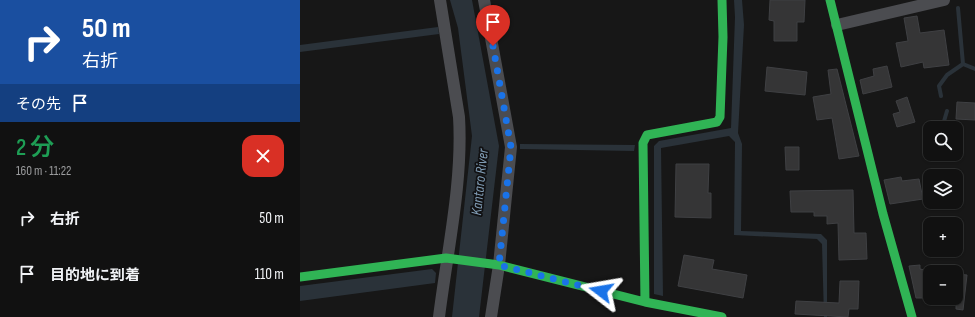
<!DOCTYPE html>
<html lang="ja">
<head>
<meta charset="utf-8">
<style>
  body { margin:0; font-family:"Sofia Sans Condensed","Noto Sans JP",sans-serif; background:#1e1f1f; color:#f1f3f6; height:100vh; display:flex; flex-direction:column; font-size:15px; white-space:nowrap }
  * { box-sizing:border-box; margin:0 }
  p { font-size:13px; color:#9c9d9f }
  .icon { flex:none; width:22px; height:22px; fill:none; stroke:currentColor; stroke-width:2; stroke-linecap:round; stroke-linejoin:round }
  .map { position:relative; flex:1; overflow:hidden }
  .details { display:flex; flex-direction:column; background:#111; width:300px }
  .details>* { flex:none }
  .top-card { background:#1a4fa0; color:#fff; overflow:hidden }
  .fabs { position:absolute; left:623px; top:121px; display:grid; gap:8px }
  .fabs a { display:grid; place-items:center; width:40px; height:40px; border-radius:8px; background:#111; box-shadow:0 1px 3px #0004,0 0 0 1px #303131; font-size:20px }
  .pin { position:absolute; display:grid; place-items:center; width:34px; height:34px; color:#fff; margin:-41px -17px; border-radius:50% 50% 50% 0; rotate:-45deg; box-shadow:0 0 4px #0007 }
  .pin .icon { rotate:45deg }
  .me { position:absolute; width:44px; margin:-22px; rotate:284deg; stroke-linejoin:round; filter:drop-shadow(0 0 3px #0008) }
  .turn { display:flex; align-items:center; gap:14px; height:84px; padding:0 16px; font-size:18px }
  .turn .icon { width:52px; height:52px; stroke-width:2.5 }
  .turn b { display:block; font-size:28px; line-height:34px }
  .then { display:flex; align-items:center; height:38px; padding:0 16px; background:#0003; gap:8px; font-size:15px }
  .round { display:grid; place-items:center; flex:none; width:42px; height:42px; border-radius:12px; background:#1e1f1f }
  .summary { display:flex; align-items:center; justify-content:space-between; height:68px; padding:0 16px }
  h1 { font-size:24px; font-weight:600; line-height:30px; color:#1e9e55 }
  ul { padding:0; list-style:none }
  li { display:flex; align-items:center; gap:12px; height:56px; padding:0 16px }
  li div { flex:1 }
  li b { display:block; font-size:15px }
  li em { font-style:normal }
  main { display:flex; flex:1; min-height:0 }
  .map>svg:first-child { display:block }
</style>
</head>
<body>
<main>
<section class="details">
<div class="top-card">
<div class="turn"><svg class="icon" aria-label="right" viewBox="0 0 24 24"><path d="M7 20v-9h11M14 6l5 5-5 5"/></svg><div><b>50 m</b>右折</div></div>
<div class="then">その先<svg class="icon" aria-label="arrive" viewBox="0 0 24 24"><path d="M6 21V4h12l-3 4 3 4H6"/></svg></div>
</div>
<div class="summary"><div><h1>2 分</h1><p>160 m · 11:22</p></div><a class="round" style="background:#d93025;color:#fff"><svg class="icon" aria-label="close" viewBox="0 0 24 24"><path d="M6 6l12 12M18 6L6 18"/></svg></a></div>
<ul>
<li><svg class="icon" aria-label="right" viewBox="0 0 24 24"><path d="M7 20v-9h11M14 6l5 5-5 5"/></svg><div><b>右折</b></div><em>50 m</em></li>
<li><svg class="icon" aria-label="arrive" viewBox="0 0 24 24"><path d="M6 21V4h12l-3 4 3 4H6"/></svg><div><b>目的地に到着</b></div><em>110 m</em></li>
</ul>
</section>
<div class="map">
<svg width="675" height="317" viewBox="0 0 675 317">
  <rect width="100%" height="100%" fill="#171717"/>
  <path fill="#2a3239" d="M150,0H172L199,146L179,317H152L172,136L158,28Z
    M434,0H442L444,25L438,133L442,144L441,231L521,234L527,240V317H524L522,244L517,239L434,235L435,142L429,136L361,148L363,296L354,294V146L359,141L431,128L435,17Z
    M138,27L139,34L0,52V45Z
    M220,144L335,145L334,151L220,149Z
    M132,269L136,273L135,283L0,301V286Z"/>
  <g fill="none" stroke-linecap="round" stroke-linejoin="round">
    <path stroke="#2a3239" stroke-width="4" d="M663,64L675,69
      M641,96L639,86L647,75L663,64L658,8
      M642,128L647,111"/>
  </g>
  <path fill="#353536" stroke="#3f4043" d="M470,0H505L504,22H497V41H474V21L469,20Z
    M617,16L620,33L644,30L649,65L624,68L623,62L601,67L596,43L608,41L604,18Z
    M587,66L592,87L563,94L560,80L574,76L573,69Z
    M467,67L507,72L505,95L465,91Z
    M537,69L559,156L539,159L532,118L517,120L513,97L531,94L528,70Z
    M607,97L615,122L597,127L593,114L600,112L596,101Z
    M657,102L675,103V120L656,119Z
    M485,147H499V170H486Z
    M376,164H409L408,193H411V218L375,217Z
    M601,177L602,181L619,179L623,199L590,204L584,180Z
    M553,190L554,233H566L567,259L539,260L538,223L527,224V216H514V212H491L490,191Z
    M384,255L414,260L412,269L447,275L443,298L378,286Z
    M620,265V269L630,271V298H616L609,266Z
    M656,274L667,275L663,310L656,309Z
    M540,281H559L558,309H549L548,317L495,314L496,301L539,303Z"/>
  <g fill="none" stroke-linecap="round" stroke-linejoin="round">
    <path stroke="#4b4c50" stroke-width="12" d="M184,0L211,147L199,265L191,317
      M537,25L644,0
      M139,317C147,252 163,182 159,117L140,0"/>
    <path stroke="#30b455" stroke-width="9" d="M530,0L583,214L612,317
      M0,277L146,258L199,265L345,302L422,317
      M345,302L343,143L347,135L417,122L420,117L423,37L422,0"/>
  </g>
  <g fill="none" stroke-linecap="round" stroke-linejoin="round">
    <path stroke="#1a73e8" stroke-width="7" stroke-dasharray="0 12.6" d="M193,46L211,147L199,265L301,291"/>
  </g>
  <g text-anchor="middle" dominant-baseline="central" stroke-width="3.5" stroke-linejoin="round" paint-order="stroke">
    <g font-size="15" font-style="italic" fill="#7f9bb3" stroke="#111113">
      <text transform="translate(180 182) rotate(-84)">Kantaro River</text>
    </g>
  </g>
</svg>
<div class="fabs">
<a><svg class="icon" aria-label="search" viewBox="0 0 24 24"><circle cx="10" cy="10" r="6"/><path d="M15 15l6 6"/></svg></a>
<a><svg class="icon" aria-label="layers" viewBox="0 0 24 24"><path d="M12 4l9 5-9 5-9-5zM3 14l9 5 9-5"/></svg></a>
<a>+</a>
<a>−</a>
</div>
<div class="pin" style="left:193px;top:46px;background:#d93025"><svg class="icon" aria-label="arrive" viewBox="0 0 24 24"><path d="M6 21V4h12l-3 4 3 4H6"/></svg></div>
<svg class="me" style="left:301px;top:291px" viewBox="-20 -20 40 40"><path d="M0-17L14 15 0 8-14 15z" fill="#1a73e8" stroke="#fff" stroke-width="4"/></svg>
</div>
</main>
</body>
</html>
